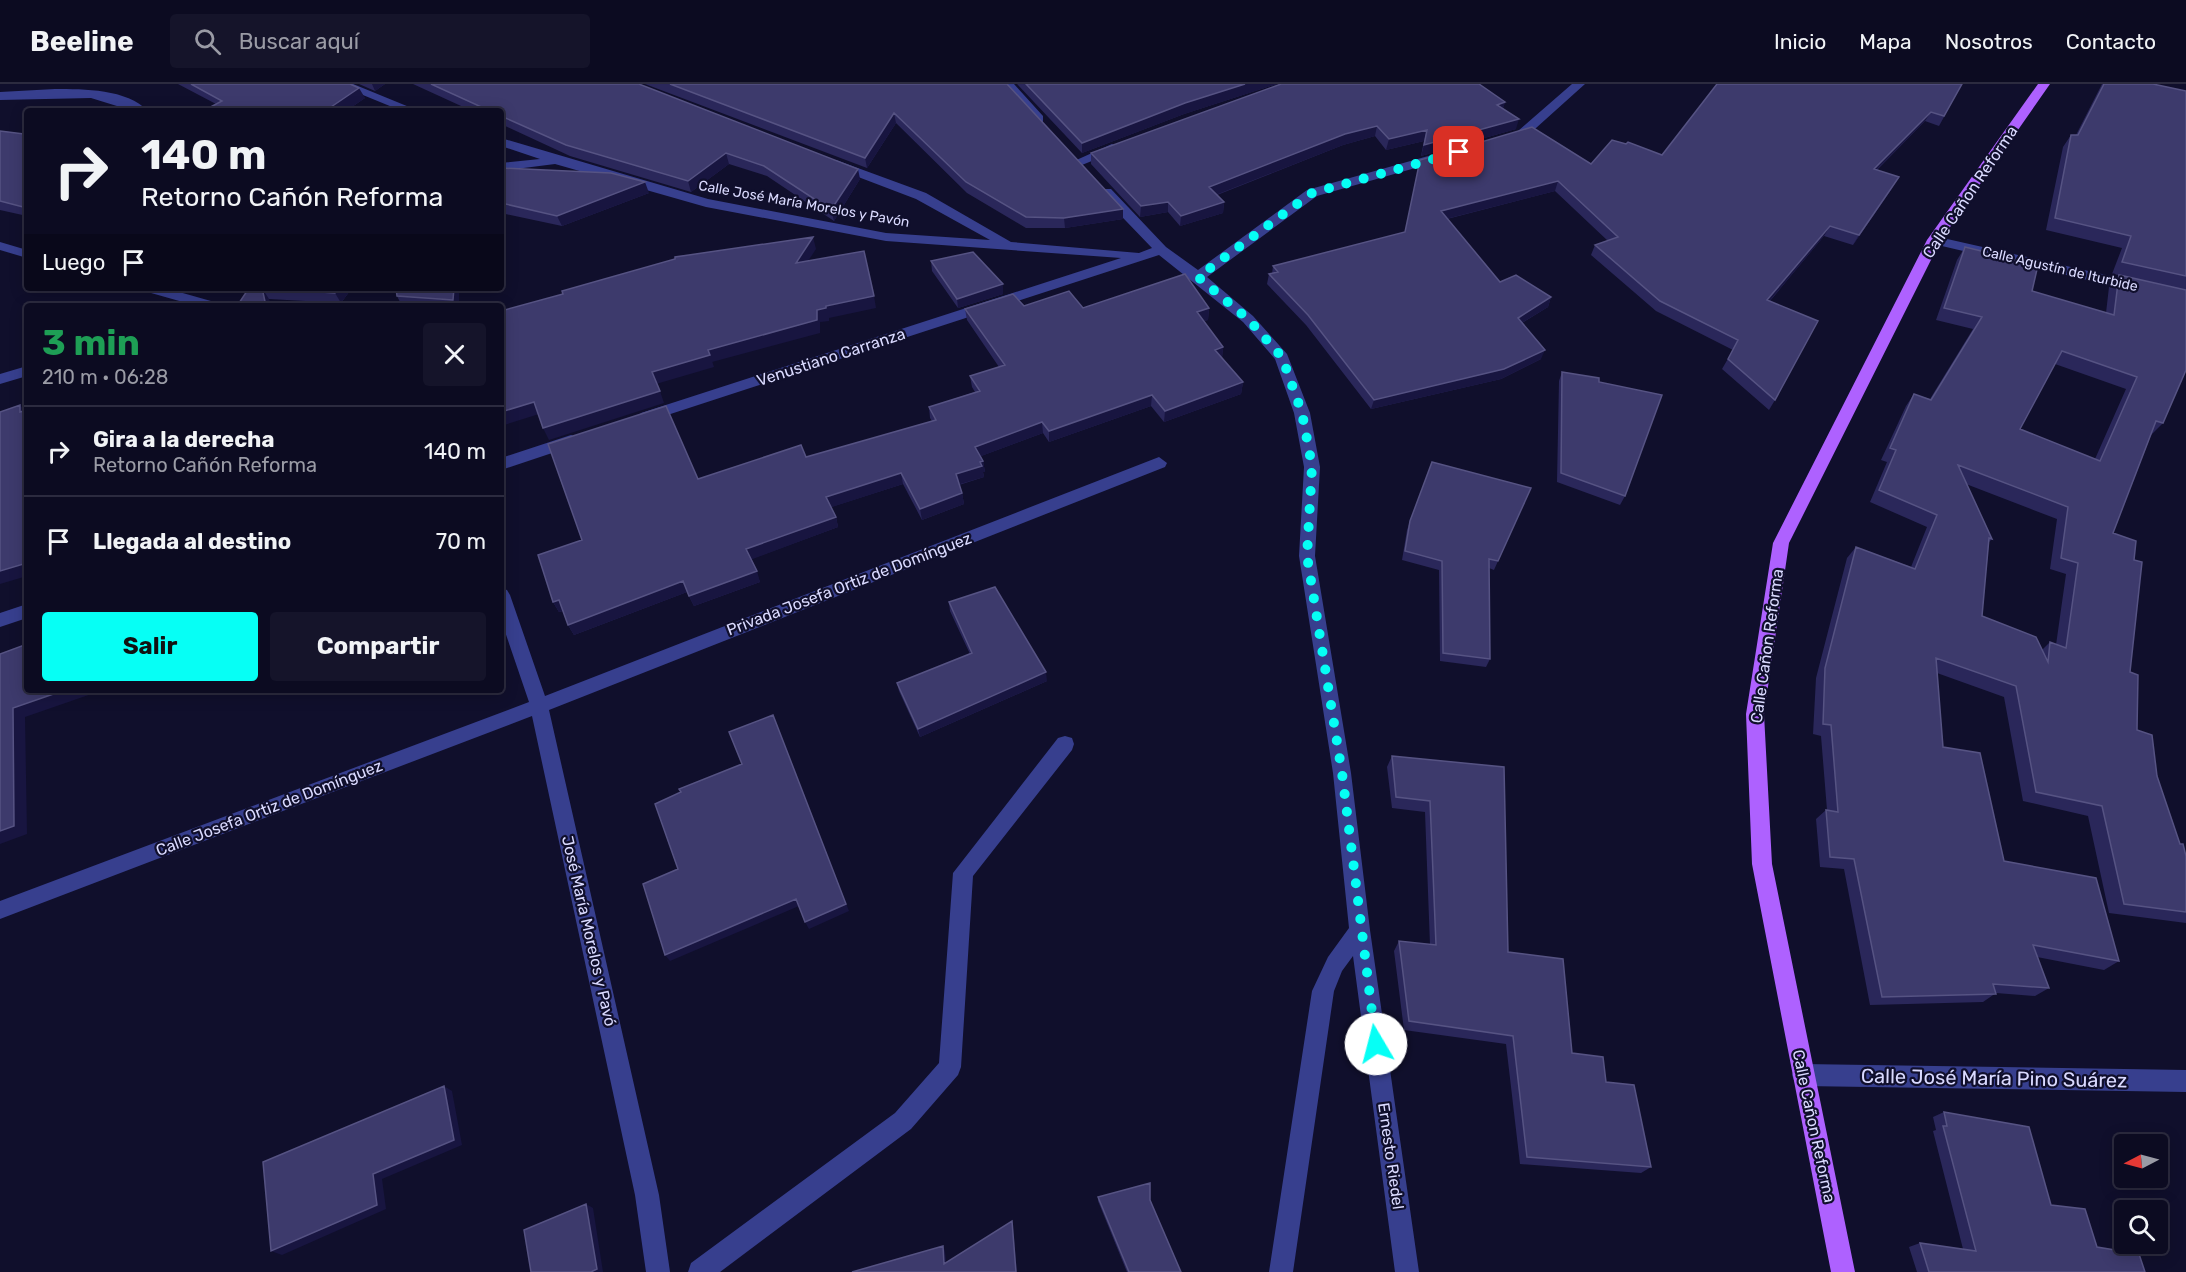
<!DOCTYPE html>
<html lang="es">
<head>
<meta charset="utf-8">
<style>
  body { margin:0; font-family:Rubik,sans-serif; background:#15142a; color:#f1f3f6; height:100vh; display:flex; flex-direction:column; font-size:22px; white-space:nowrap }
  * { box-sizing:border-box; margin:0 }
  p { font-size:20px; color:#9a9ba5 }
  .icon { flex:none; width:33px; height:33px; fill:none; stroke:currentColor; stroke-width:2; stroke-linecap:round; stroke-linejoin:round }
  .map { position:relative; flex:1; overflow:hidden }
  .side { position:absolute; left:24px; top:219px; width:480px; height:390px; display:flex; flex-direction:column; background:#0c0b21; border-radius:6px; box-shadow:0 3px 15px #0003,0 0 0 2px #2c2b3f }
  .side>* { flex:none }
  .top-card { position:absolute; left:24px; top:24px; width:480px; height:183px; border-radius:6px; box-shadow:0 3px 15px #0003,0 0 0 2px #2c2b3f; background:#0c0b21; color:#f1f3f6; overflow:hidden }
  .needle { width:39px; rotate:264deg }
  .controls { position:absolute; left:2114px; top:1050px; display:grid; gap:12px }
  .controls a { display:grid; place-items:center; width:54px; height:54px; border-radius:6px; background:#0c0b21; box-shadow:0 3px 15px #0003,0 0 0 2px #2c2b3f; font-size:30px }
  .pin { position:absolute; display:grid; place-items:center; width:51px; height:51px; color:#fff; margin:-26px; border-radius:12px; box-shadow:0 3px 9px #0006 }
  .me { position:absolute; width:66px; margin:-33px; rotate:352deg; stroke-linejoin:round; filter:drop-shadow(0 0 4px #0008) }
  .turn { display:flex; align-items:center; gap:21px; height:126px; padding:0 18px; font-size:27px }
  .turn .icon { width:78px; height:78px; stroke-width:2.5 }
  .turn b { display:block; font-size:42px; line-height:51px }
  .then { display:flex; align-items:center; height:57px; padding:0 18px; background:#0003; gap:12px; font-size:22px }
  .round { display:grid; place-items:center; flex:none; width:63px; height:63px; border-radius:6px; background:#15142a }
  .headline { display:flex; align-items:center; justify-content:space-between; height:102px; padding:0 18px }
  h1 { font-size:36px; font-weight:700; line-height:45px; color:#1e9e55 }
  .action { display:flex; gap:12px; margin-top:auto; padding:12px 18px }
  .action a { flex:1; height:69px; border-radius:6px; background:#06fff5; color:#111; font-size:24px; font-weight:700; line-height:69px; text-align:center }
  .action a+a { background:#15142a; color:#f1f3f6 }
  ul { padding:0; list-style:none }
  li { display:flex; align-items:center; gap:18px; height:90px; padding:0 18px; border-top:2px solid #2c2b3f }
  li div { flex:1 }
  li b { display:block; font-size:22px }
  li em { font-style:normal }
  header { display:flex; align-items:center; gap:36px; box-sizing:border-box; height:84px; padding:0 30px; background:#0c0b21; border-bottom:2px solid #2c2b3f }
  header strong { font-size:28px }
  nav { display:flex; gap:33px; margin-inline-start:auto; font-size:21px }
  .search { width:420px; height:54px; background:#15142a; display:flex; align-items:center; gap:15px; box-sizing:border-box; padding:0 21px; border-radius:6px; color:#9a9ba5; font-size:22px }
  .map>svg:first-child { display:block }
</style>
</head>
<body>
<header>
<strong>Beeline</strong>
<div class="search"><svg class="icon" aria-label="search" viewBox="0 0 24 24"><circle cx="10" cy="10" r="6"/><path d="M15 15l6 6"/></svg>Buscar aquí</div>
<nav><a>Inicio</a><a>Mapa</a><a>Nosotros</a><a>Contacto</a></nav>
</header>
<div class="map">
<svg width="2186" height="1188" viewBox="0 0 2186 1188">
  <rect width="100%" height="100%" fill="#100f2c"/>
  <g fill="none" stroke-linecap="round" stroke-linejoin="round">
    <path fill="#373f8e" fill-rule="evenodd" d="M336,0H353L419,27H402Z
      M1001,0H1014L1043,32V38H1035Z
      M1572,0H1585L1526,53L1504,58V52L1518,47Z
      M55,5C84,5 127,5 148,27H133L91,14L0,16V8Z
      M501,54L708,115L886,149L990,156L916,115L832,83V77L836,76L926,109L1011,158L1139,169L1152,164L1101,111V105H1111L1166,163L1198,186L1307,106L1439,69H1447V75L1317,112L1207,193L1253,232L1287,270L1310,329L1320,383L1315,472L1351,689L1370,846L1419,1188H1395L1353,872L1342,887L1334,907L1293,1188H1269L1312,907L1328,873L1349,844L1333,689L1299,472L1304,383L1294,329L1275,275L1243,238L1159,171L646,338L641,337L638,333L641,329L1121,174L886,157L706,123L555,80L501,87V79L540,75L501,62Z
      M1112,60L1118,64L1116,67L1082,81L1078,82L1072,78Z
      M1934,152L2186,209V219L1929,159L1927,156Z
      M0,158L27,166V174L0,166Z
      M142,204H165L218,219L220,222H197L144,207Z
      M27,282V292L0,300V290Z
      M571,351L576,353L579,357L576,361L501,386V374Z
      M1159,373L1167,379L1165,383L549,626L659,1111L670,1188H646L635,1111L532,632L0,835V817L529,618L501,536V504L507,506L510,511L545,612Z
      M27,520V534L0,543V529Z
      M1065,652L1072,654L1074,660L1072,666L973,792L961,983L958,991L911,1045L720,1188H688L691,1179L895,1029L939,979L953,789L1058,654Z
      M1803,980L2186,986V1008L1803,1002L1795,999L1792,991L1795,983Z"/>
    <path fill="#ae61ff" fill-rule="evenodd" d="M2038,0H2050L1941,156L1789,459L1764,630L1772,780L1855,1188H1831L1752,780L1746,630L1773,459L1927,156Z"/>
  </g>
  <path fill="#2a275a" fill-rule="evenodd" d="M178,0H350L365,14L346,27H203L216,20Z
    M359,0H385L375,7Z
    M413,0H639L860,95L834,137L767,92L729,80L691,108L570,72L501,40V27H472Z
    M645,0H1007L1123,125V135L1065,144H1026L967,109L896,39L867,84Z
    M1017,0H1277L1184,30L1082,69Z
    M1962,0L1939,42L1925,37L1877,86L1893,103L1853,161L1824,152L1770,217L1775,316L1769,326L1722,285L1733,266L1656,227L1591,171L1595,161L1608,157L1555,107L1447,135L1500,198L1551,213L1548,223L1522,239L1541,275L1501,295L1371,325L1306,241L1267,200L1269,190H1272L1273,182L1405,149L1591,80L1662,71Z
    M2102,0H2153L2186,7V286L2163,339L2151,351L2113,449L2134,476L2130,588L2137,646L2157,692L2180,760L2186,772V839L2109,829L2088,732L2023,717L2004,613L1937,589L1943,663L2004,777L2119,877L2104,886L2037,873L2049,904L2035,912L1996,909L1983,918L1870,921L1844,785L1820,783L1816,735L1826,726H1827L1821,652L1813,650L1816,594L1847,474L1856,463L1911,483L1927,443L1870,418L1887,378L1881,376L1906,322L1914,310L1930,315L1973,245L1936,236L1957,176L1965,163L2032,207L2106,229L2109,203L2119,191L2112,190L2122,164L2046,146L2063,63L2071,51H2076ZM2055,280L2126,305L2095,375L2020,345ZM1966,400L2057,435L2050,485L2066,490L2056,561L2050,558L2042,566L1982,532L1989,458L1992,455Z
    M1505,18L1503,24L1516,45L1421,72L1424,57L1386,66L1375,52L1343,61L1217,111L1224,118L1223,129L1180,142L1168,128L1140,133L1091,80V69Z
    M0,47L24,50L27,48V132L0,126Z
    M501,84L649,109L562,142L501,129Z
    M931,177L1003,200V210L958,224L932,187Z
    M249,204H352L341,219L269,215L270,222H237Z
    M459,204V222H402L397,212Z
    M1024,222L1083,224H1209L1208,236L1204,237L1223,263L1222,274L1243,298L1241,310L1164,338L1151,322L1049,358L1043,349L981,372L983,377L985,388H983L984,393L959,401L962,409L964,420L922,436L903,400L831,423L836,433L838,443L751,475L760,498L694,522L687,508L574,551L568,541L563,527L559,528L553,518L582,456L698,395L806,373L932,337L930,334L929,323L975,308L972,303L970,292L999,283L967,236L965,225Z
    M1562,288L1599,298L1625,412L1620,421L1557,398L1559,297Z
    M1531,404L1494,486L1489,484L1490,575L1486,583L1440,577L1439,486L1402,476L1407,446L1410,437Z
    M949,518L1047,597L920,653L899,607L897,599L970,570L950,527Z
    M1392,672L1504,683L1508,868L1572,969L1606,998L1651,1083L1641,1089L1520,1080L1506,960L1404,946L1394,867L1399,857L1430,861L1425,728L1392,724L1387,683Z
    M1944,1028L2051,1121L2097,1163L2145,1188H1917L1909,1163L1920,1159L1963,1165L1933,1047L1936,1046L1933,1033Z
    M1098,1113L1150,1116L1181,1188H1127L1098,1117Z"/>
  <path fill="#181540" d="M372,0H385L375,7Z
    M1245,0H1277L1184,30L1082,69V59L1185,19Z
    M359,4L365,14L346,27H325Z
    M1505,18L1502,28L1497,21Z
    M1931,28L1925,37L1868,94L1874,85Z
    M894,29L896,39L867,84L865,74Z
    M1519,35L1516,45L1421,72L1424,61Z
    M1377,42L1375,52L1343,61L1208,114L1209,103L1345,50Z
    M1427,46L1424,57L1386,66L1389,55Z
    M726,69L729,80L691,108L688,97Z
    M858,85L860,95L834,137L831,126Z
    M1899,93L1893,103L1853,161L1859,151Z
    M1558,97L1555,107L1438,137L1441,127Z
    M645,98L649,109L562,142L557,132Z
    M1168,118V128L1140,133L1141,122Z
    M1224,118L1223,129L1180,142L1181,132Z
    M1123,125V135L1065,144L1064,134Z
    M1830,142L1824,152L1762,226L1767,216Z
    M813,153L816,165L799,191L796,179Z
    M1003,200V210L958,224L957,215Z
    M262,204L269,215L270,222H266Z
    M338,204H352L341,219L335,209Z
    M454,204H459V222H456L453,216Z
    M874,212L876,224L829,234V237L820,238V249L712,278L708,266L826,222Z
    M1551,213L1548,223L1515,243L1518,234Z
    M1209,224L1208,236L1196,239L1197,228Z
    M1223,263L1222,275L1215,266Z
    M1545,266L1541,275L1501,295L1371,325L1374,316Z
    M710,271L714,283L656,300L652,288Z
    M1243,298L1241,310L1164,338L1165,327Z
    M660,307L664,319L549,356L543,344Z
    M1152,311L1151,322L1049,358V347Z
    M534,318L539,330L501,342V328Z
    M20,321L27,329L20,328Z
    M1042,338L1043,349L976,374L975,363Z
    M983,377L985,388H983L984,393L957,401L956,390Z
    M901,389L903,400L829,424L826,413Z
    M962,409L964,420L922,436L920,425Z
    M836,433L838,443L750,476L746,465Z
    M27,479V492L0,500V487Z
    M757,487L760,498L694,522L689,512Z
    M683,497L687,508L574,551L568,541Z
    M559,516L565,526L559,528L553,518Z
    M1046,588L1047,597L920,653L918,645Z
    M65,606H103L25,633L27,750L0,760V747L13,624Z
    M773,631L849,827L809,845L805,838Z
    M796,815L799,822L670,877L665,871Z
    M444,1002L452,1007L462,1061L382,1095L386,1125L282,1171L271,1167L373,1090Z
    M586,1120L593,1124L603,1188H591Z
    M1012,1137L1013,1143L1017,1188H1016Z
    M943,1162L945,1167L947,1185L944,1180Z"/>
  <path fill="#3d3a6c" stroke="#565383" stroke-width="1.5" fill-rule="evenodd" d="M191,0H350L359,4L325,27H203L222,17Z
    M431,0H639L858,85L831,126L764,82L726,69L688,97L566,61L501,32V27H490Z
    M670,0H1007L1123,125L1064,134L1026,133L966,98L894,29L865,74Z
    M1026,0H1245L1185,19L1082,59Z
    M1281,0H1479L1505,18L1497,21L1519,35L1424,61L1427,46L1389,55L1377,42L1345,50L1209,103L1224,118L1181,132L1168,118L1141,122L1091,69Z
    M1717,0H1962L1944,32L1931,28L1874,85L1899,93L1859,151L1830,142L1767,216L1818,237L1775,316L1728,275L1738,256L1660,217L1595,161L1618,153L1558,97L1441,127L1500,198L1516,191L1551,213L1518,234L1545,266L1504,285L1374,316L1308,231L1269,190L1278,188L1273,182L1405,148L1420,76L1532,43L1591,80L1612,56L1626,60L1628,58L1662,71Z
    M2104,0H2153L2186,7V192L2122,178L2131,152L2055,134L2071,51H2078Z
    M0,47L24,50L27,48V124L0,117Z
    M501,84L611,89L645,98L557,132L501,119Z
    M813,153L796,179L864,167L874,212L826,222V224L817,226V236L708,266L710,271L652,288L660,307L543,344L534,318L501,328V227L563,210L562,207L675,175V173Z
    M1965,163L2038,181L2032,207L2114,231L2119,191L2186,206V286L2163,339L2156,337L2113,449L2136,457L2134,476L2142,478L2130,588L2138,591L2137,646L2152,651L2157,692L2180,760H2183L2186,772V828L2124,820L2102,722L2036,708L2016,602L1936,574L1943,663L1980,669L2004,777L2096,794L2119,877L2033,861L2049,904L1993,900L1996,910L1882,913L1854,775L1830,773L1826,726L1838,728L1831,641L1823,640L1825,584L1856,463L1915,485L1937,431L1879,406L1896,366L1890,364L1914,310L1931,316L1982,233L1944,224ZM2062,267L2137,293L2100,377L2020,345ZM1958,381L2068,423L2061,474L2078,479L2066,564L2050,558L2048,578L2036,553L1982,532L1989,454L1992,455Z
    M973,168L1003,200L957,215L931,177Z
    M1185,190L1209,224L1197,228L1223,263L1215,266L1243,298L1165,327L1152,311L1049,347L1042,338L975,363L983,377L980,378L982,382L956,390L962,409L920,425L901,389L826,413L836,433L746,465L757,487L689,512L683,497L568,541L559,516L553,518L538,471L582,456L548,360L666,322L698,395L801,361L806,373L936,336L929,323L980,307L970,292L1005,281L965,225L1013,210L1024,222L1069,207L1083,224Z
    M249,204H338L335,209L262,204L266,222H237Z
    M396,204H454L453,216L397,212Z
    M1562,288L1599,294V298L1662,311L1625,412L1561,389Z
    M20,321V328L27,326V479L0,487V328Z
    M1432,378L1531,404L1498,477L1489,475L1490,575L1443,569L1442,477L1405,467L1410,437Z
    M995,503L1046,588L918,645L897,599L972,569L949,518Z
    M27,560V606H65L13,624L14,742L0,747V570Z
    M773,631L846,820L805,838L796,815L665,871L643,800L678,785L655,720L681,708L679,705L742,680L729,648Z
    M1392,672L1504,683L1508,868L1563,875L1572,969L1603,973L1606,998L1634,1001L1651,1083L1527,1073L1513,952L1409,937L1399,857L1436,861L1430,717L1396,713Z
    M444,1002L454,1056L373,1090L377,1121L271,1167L263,1078Z
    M1944,1028L2029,1043L2051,1121L2085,1125L2097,1163L2139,1170L2145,1188H1929L1920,1159L1976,1167L1943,1042H1947Z
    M1150,1099V1116L1181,1188H1129L1098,1113Z
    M586,1120L597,1185L591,1188H531L524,1146Z
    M1012,1137L1016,1188H852L943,1162L944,1180Z"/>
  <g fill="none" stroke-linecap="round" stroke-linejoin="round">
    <path stroke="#06fff5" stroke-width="10" stroke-dasharray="0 18" d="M1376,960L1342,689L1307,472L1312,382L1302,329L1282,273L1248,235L1198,193L1312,109L1459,68"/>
  </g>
  <g text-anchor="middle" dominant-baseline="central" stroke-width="4.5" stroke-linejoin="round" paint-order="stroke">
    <g font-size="14" fill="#dadaff" stroke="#100f2c">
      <text transform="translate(804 120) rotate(10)">Calle José María Morelos y Pavón</text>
      <text transform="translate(2060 185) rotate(13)">Calle Agustín de Iturbide</text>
    </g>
    <g font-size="16" fill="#dadaff" stroke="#100f2c">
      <text transform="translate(1970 108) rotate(-56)">Calle Cañon Reforma</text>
      <text transform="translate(831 273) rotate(-18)">Venustiano Carranza</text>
      <text transform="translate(849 500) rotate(-21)">Privada Josefa Ortiz de Domínguez</text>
      <text transform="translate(1767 562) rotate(-82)">Calle Cañon Reforma</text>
      <text transform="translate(269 724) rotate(-21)">Calle Josefa Ortiz de Domínguez</text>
      <text transform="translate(589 847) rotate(77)">José María Morelos y Pavó</text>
      <text transform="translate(1814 1042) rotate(78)">Calle Cañon Reforma</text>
      <text transform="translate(1391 1072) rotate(82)">Ernesto Riedel</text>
    </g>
    <g font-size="20" fill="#dadaff" stroke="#100f2c">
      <text transform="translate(1994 994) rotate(1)">Calle José María Pino Suárez</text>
    </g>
  </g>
</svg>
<div class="controls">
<a><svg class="needle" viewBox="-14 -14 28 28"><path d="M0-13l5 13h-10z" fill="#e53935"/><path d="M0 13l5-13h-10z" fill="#9a9ba5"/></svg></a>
<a><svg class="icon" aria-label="search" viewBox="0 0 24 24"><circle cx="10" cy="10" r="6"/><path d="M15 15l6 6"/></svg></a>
</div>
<div class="pin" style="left:1459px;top:68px;background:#d93025"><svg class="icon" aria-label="arrive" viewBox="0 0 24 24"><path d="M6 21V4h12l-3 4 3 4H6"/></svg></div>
<svg class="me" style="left:1376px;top:960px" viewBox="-20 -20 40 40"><circle r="19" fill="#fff"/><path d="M0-13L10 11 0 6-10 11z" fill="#06fff5"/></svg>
<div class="top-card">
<div class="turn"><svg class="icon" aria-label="right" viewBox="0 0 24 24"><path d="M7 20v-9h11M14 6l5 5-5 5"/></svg><div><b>140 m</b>Retorno Cañón Reforma</div></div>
<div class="then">Luego<svg class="icon" aria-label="arrive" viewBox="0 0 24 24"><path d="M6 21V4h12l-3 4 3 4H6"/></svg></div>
</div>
<section class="side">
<div class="headline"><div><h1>3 min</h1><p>210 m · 06:28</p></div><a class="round"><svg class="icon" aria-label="close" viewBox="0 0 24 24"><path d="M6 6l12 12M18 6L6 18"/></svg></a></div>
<ul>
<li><svg class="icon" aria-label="right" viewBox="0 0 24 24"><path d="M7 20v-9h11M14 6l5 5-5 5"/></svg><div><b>Gira a la derecha</b><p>Retorno Cañón Reforma</p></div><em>140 m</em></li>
<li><svg class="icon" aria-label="arrive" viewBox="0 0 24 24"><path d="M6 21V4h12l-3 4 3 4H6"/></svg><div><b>Llegada al destino</b></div><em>70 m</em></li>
</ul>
<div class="action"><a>Salir</a><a>Compartir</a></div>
</section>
</div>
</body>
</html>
